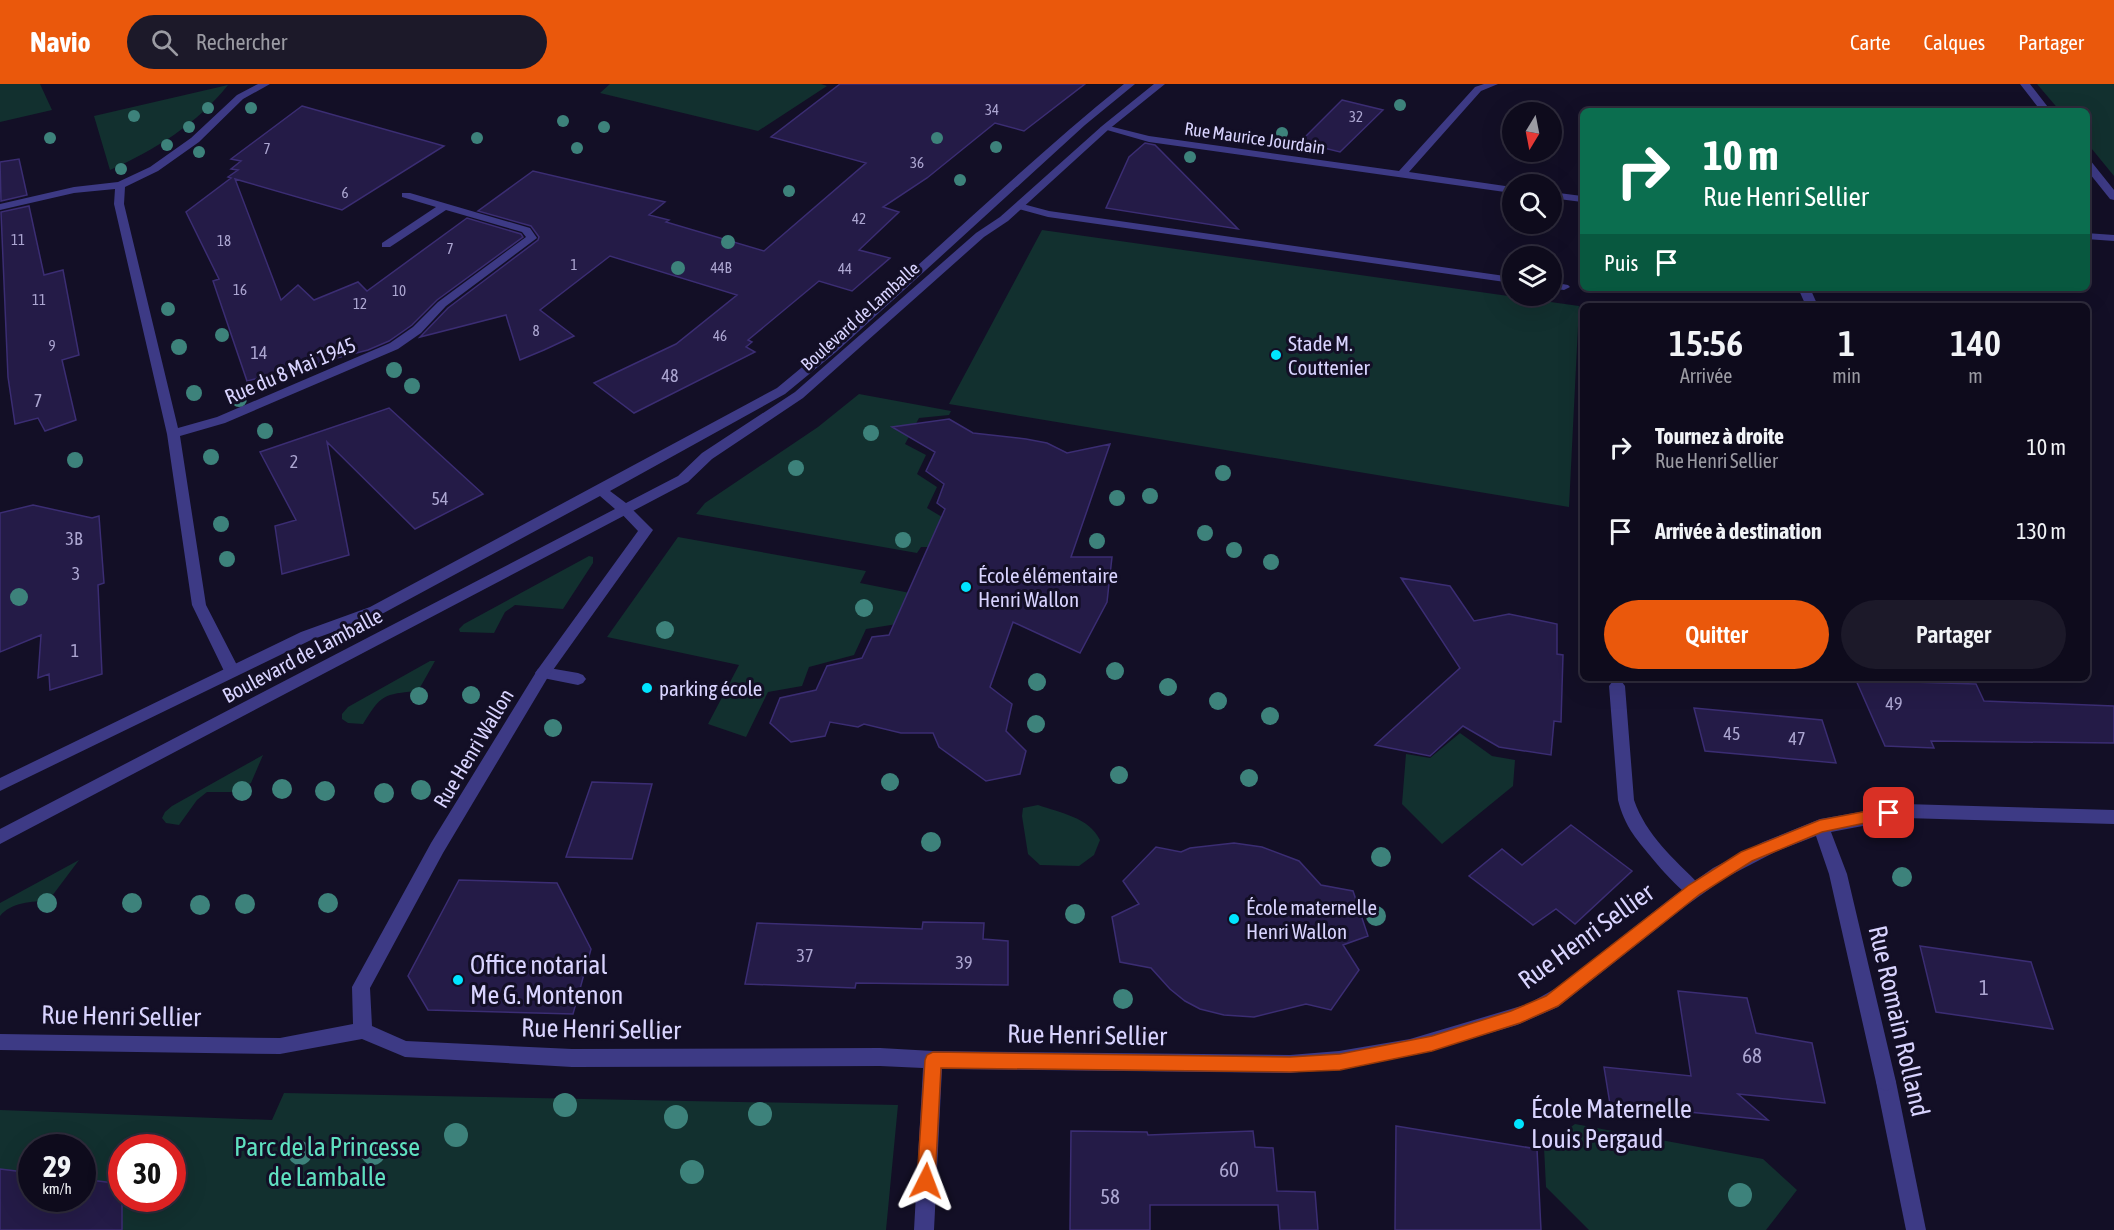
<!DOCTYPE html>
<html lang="fr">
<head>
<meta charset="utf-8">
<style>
  body { margin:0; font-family:"Asap Condensed",sans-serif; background:#1c1929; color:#f1f3f6; height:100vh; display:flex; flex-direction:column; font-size:22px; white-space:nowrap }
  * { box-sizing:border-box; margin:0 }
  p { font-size:20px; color:#9b9ba3 }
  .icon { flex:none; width:33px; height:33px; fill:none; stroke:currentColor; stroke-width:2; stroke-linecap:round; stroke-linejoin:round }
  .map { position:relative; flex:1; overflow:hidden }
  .details { position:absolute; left:1580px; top:219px; width:510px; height:378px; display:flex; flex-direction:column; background:#0e0b1c; border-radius:9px; box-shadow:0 6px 24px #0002,0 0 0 2px #2e2b3b }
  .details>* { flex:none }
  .hud { position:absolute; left:1580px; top:24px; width:510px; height:183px; border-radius:9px; box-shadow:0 6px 24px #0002,0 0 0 2px #2e2b3b; background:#0b6e4f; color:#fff; overflow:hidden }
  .needle { width:39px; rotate:190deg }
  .buttons { position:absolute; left:1502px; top:18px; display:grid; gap:12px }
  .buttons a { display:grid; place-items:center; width:60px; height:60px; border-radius:50%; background:#0e0b1c; box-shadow:0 6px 24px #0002,0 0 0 2px #2e2b3b; font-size:30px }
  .speed { position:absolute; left:18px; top:1050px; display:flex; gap:12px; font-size:30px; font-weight:700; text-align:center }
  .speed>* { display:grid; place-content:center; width:78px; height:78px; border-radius:50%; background:#0e0b1c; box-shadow:0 6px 24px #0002,0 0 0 2px #2e2b3b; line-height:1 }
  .speed small { font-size:15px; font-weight:400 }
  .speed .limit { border:9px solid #d22; background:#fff; color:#111 }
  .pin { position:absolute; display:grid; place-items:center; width:51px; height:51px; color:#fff; margin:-26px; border-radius:12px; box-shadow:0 3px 9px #0006 }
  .me { position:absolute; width:66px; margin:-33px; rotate:3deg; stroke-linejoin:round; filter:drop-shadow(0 0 4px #0008) }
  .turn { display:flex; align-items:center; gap:21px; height:126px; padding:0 24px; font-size:27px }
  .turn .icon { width:78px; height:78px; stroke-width:2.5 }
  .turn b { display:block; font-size:42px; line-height:51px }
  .then { display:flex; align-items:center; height:57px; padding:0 24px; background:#0003; gap:12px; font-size:22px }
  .eta { display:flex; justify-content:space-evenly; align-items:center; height:102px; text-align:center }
  .eta b { font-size:36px; font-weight:600; line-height:42px }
  .button { display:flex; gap:12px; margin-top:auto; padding:12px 24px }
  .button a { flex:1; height:69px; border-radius:36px; background:#ea580c; color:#fff; font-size:24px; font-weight:600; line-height:69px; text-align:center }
  .button a+a { background:#1c1929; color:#f1f3f6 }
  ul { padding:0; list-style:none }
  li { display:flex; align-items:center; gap:18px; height:84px; padding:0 24px }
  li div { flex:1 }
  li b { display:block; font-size:22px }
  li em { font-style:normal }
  header { display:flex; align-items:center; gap:36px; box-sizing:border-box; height:84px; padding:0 30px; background:#ea580c; color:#fff }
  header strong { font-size:28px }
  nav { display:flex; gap:33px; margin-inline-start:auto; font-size:21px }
  .search { width:420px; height:54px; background:#1c1929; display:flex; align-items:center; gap:15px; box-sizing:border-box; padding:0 21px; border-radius:33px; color:#9b9ba3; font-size:22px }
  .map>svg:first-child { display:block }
</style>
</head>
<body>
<header>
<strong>Navio</strong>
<div class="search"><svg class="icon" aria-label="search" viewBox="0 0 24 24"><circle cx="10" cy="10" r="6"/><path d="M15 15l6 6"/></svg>Rechercher</div>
<nav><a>Carte</a><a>Calques</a><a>Partager</a></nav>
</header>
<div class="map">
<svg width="2114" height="1146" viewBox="0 0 2114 1146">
  <rect width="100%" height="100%" fill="#130f26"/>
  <path fill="#12302f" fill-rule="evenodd" d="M0,0H40L52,26L0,38Z
    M610,0H821L827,2L758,47L600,9Z
    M2037,0H2114V92L2087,59L2086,27H2060Z
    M228,1C197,40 155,66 110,86L94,32Z
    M1042,146L1579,222L1569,423L949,320Z
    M859,310L951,327L949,331L919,334L905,360L926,371L917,390L937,403L927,424L947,436L933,463H921L917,469L696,430L705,419L818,343Z
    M678,453L866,487L860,499L910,509L897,540L866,545L854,571L809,583L802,602L768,608L746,653L708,640L739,581L607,553Z
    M589,472L593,473V479L563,525L515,521L505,528L494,549L460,548L459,545L464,540Z
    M430,577H435L418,607C383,610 381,611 363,640L348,639L342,635V630L348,623Z
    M1460,649L1492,672L1515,676L1513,702L1442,760L1402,720L1406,670L1430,674Z
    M263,671L251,699L231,708H207L197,716L179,741L166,739L162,734L165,728L172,722Z
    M1038,721C1060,729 1089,733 1100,756L1094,771L1079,782L1040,781L1028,770L1022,732L1023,724Z
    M79,776L49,816C32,818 11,818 0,832V819Z
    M284,1009L898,1021L886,1146H0V1026L272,1036ZM32,1064H82V1114H32ZM122,1064H172V1114H122Z
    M1575,1040L1763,1075L1797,1106L1766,1146H1589L1546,1103L1544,1063Z"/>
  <path fill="#241b47" stroke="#3b2d73" stroke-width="1.5" d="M840,0H1085L1024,47L995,39L927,94L883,123L899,128L859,166L890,174L852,207L819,197L748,256L752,258L746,263L755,268L634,329L594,299L676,260L737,211L610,172L540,226L574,252L544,266L520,276L506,231L420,253L448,224L538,156L539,153L531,142L478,127L533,87L665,118L649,131L669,136L666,138L764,167L866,79L771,53Z
    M1342,16L1383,26L1340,68L1300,58Z
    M302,22L444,62L342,126L235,95L281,216L298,201L314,216L358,198L367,207L467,134L521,150L523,153L437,216L412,241L389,257L368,266L247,297L213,197L219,195L186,128L231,94L228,93L238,86L231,85L241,77L231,75Z
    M1145,59L1155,61L1238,145L1106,124L1129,73Z
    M19,75L27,111L1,117L0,78Z
    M29,122L44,191L63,186L79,271L62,276L76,336L45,347L38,334L15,340L8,293L1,128Z
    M389,324L483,410L415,445L327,358L349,471L282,490L275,442L296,436L260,368Z
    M949,335L973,349L1026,355L1047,359L1067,369L1110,360L1071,473H1112L1107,518L1080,569L1013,538L990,603L1012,620L1006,647L1026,667L1020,690L986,697L939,663L933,649H901L864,640L858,643L830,638L825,652L791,658L770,639L780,614L816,606L827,582L862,574L872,553L889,551L945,425L937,419L944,400L926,387L935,368L892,343Z
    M33,421L92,434L99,432L104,499L98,501L102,590L50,606L49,590L38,594L41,551L0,568V429Z
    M1401,494L1450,502L1474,537L1509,530L1557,540V570L1563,571L1561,638L1554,637L1551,671L1499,663L1463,642L1430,672L1375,661L1460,584Z
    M1855,594H1910L1911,598L1976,600L1984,617L2114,622V659L1931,657L1934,664L1885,662Z
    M1694,624L1822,636L1836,679L1705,667Z
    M592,698L652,700L632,775L566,773Z
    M1571,741L1632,787L1575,840L1556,825L1533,841L1469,792L1502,765L1522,781Z
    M1234,759L1262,763L1299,777L1321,801L1353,807L1368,852L1343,861L1359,886L1331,926L1306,920L1254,933L1224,931L1200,925L1185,917L1170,905L1151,884L1120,878L1112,833L1139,820L1123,797L1156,763L1181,768L1190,764Z
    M459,796L557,799L591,865L573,930L428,926L408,892Z
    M923,838L984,839L983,855L1008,857V901L856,899L855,904L745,900L757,839L922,845Z
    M1920,862L2031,878L2053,945L1936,928Z
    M1678,907L1747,914L1756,949L1812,959L1825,1019L1738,1010L1768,1036L1610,1020L1604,983L1691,992Z
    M1396,1042L1537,1065L1541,1146H1395Z
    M1071,1047L1147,1048L1148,1051L1253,1047L1255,1063L1273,1064L1277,1107L1315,1108L1318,1146H1280L1278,1121H1150V1146H1070Z
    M0,1085L32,1089V1114H82V1095L122,1100V1146H0Z"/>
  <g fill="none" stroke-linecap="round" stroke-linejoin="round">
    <path fill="#3d3a85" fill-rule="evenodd" d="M1019,119L1049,127L1512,193V199L1048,133L1015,124L1014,122Z
      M1551,198L1568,201L1570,203L1564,206L1551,204Z
      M543,583L578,589L583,591L586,595L583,599L578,601L538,593L535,589L538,585Z
      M1617,596L1622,598L1625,602L1634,716C1646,751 1674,775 1700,801L1703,806L1700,811C1696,812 1695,813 1691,812C1680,809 1641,762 1633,750C1626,740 1621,728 1618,716L1609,602L1612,598Z"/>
    <path fill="#3d3a85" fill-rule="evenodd" d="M1886,989L1893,992L1896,998L1926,1146H1906L1876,998L1879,992Z"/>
    <path fill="#3d3a85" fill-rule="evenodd" d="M258,0H270L243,15L199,58L158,87L125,103L124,120L178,344L217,333L390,259L413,243L438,218L526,153L522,148L446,126L390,163H382V159L436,123L402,113V109H410L530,144L537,154L446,222L421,249L398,265L225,339L180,352L206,521L240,587L237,591H227L224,587L192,521L167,350L114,120L115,105L74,109L0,126V120L74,103L118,98L150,83L191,54L237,11Z
      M1484,0H1498L1481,7L1409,88L1512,103V109L1149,58L1100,44L1105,41L1149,52L1399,87L1475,3Z
      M2020,0H2030L2051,27H2041Z
      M2086,75L2090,76L2114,106V116L2110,115L2086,85Z
      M1551,108L1582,112V118L1551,114Z
      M2086,149L2114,151V157L2086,155Z
      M1798,204H1810L1818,222H1806Z
      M624,421L629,422L653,446L548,593L443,769L370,904L372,942L406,957L572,965L880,964L933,967L1290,971L1339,967L1410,955L1528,920L1558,903L1675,811L1713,784L1763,758L1820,735L1905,720L2114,726V740L1905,734L1831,748L1847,790L1896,998L1893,1004L1886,1007L1879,1004L1876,998L1829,790L1816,752L1775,768L1725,794L1687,821L1558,923L1517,941L1433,966L1363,981L1290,989L942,985L934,1146H914L923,984L880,982L572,983L405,973L362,955L280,970L0,966V950L280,954L353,940L352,903L431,759L538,585L638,447L617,425Z"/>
    <path fill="#3d3a85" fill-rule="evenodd" d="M1124,0H1135L1085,41L836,268L785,310L610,407L626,419L678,392L702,369L795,308L976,149L1000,133L1102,42L1154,0H1165L1108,46L1008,137L984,153L803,314L712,375L688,398L0,760V745L615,425L600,412L380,531L311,556L0,707V694L301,548L370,523L777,304C896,207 1004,97 1124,0Z"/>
  </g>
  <g fill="#3d827b">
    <circle cx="1400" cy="21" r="6"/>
    <circle cx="208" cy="24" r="6"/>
    <circle cx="251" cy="24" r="6"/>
    <circle cx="134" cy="32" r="6"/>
    <circle cx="563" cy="37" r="6"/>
    <circle cx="189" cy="43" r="6"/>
    <circle cx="604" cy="43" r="6"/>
    <circle cx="1282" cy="49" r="6"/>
    <circle cx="50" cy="54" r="6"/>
    <circle cx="477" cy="54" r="6"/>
    <circle cx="937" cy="54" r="6"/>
    <circle cx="167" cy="61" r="6"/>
    <circle cx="996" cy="63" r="6"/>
    <circle cx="577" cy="64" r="6"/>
    <circle cx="199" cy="68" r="6"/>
    <circle cx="1190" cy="73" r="6"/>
    <circle cx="121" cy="85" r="6"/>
    <circle cx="960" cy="96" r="6"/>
    <circle cx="789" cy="107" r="6"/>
    <circle cx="728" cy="158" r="7"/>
    <circle cx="678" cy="184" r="7"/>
    <circle cx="168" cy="225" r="7"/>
    <circle cx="222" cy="251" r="7"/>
    <circle cx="179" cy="263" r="8"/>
    <circle cx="394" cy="286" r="8"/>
    <circle cx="412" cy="302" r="8"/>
    <circle cx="194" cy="309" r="8"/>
    <circle cx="239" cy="315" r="8"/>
    <circle cx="265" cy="347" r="8"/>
    <circle cx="871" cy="349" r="8"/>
    <circle cx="211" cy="373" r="8"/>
    <circle cx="75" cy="376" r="8"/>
    <circle cx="796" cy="384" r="8"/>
    <circle cx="1223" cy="389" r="8"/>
    <circle cx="1150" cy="412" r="8"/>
    <circle cx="1117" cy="414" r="8"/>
    <circle cx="221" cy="440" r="8"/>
    <circle cx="1205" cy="449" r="8"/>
    <circle cx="903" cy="456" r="8"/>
    <circle cx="1097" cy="457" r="8"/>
    <circle cx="1234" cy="466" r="8"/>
    <circle cx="227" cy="475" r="8"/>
    <circle cx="1271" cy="478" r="8"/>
    <circle cx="19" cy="513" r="9"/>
    <circle cx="864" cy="524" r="9"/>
    <circle cx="665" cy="546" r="9"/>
    <circle cx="1115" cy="587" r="9"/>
    <circle cx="1037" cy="598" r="9"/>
    <circle cx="1168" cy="603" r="9"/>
    <circle cx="471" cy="611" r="9"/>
    <circle cx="419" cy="612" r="9"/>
    <circle cx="1218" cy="617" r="9"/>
    <circle cx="1270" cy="632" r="9"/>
    <circle cx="1036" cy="640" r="9"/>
    <circle cx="553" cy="644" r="9"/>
    <circle cx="1119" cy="691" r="9"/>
    <circle cx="1249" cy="694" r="9"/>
    <circle cx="890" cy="698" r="9"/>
    <circle cx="282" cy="705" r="10"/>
    <circle cx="421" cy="706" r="10"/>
    <circle cx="242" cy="707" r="10"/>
    <circle cx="325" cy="707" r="10"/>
    <circle cx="384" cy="709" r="10"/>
    <circle cx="931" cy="758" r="10"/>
    <circle cx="1381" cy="773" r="10"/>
    <circle cx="1902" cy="793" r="10"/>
    <circle cx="47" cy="819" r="10"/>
    <circle cx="132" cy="819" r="10"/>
    <circle cx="328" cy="819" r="10"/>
    <circle cx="245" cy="820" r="10"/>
    <circle cx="200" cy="821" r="10"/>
    <circle cx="1075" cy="830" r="10"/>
    <circle cx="1376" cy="832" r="10"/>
    <circle cx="1123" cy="915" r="10"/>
    <circle cx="565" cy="1021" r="12"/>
    <circle cx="760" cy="1030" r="12"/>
    <circle cx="676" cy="1033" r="12"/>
    <circle cx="456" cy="1051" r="12"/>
    <circle cx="300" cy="1069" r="12"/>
    <circle cx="373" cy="1069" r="12"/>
    <circle cx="692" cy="1088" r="12"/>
    <circle cx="1740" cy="1111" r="12"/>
  </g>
  <path fill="#ea580c" stroke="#983908" stroke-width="1.5" d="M1889,723L1894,724L1896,729L1894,733L1822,748L1752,777L1700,810L1558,922L1520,939L1432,967L1340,986L1290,988L941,984L935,1097L932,1103L926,1106L919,1103L917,1097L925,976L927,971L933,968L1290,973L1340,970L1432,952L1511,927L1546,912L1689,801L1741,768L1820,736Z"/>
  <g fill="#00e5ff" stroke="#130f26" stroke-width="2">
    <circle cx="1276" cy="271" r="6"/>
    <circle cx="966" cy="503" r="6"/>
    <circle cx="647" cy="604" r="6"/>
    <circle cx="1234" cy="835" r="6"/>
    <circle cx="458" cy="896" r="6"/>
    <circle cx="1519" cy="1040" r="6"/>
  </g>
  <g text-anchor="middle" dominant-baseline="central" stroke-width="6" stroke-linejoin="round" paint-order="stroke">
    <g font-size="15" fill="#aca6d1">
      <text x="992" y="25">34</text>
      <text x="1356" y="32">32</text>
      <text x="267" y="64">7</text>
      <text x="917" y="78">36</text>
      <text x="345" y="108">6</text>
      <text x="859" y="134">42</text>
      <text x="18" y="155">11</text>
      <text x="224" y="156">18</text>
      <text x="450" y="164">7</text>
      <text x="574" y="180">1</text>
      <text x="721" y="183">44B</text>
      <text x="845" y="184">44</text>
      <text x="240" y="205">16</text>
      <text x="399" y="206">10</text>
      <text x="39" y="215">11</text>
      <text x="360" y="219">12</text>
      <text x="536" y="246">8</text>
      <text x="720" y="251">46</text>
      <text x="52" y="261">9</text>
    </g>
    <g font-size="18" fill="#d9d4ff" stroke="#130f26">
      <text transform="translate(1255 54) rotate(8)">Rue Maurice Jourdain</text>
      <text transform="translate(860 232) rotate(-42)">Boulevard de Lamballe</text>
    </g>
    <g font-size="18" fill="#aca6d1">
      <text x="259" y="268">14</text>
      <text x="670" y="291">48</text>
      <text x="38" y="316">7</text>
      <text x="294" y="377">2</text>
      <text x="440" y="414">54</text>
      <text x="74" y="454">3B</text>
      <text x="76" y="489">3</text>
      <text x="75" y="566">1</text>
      <text x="1894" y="619">49</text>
      <text x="1732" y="649">45</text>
      <text x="1797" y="654">47</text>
      <text x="805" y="871">37</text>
      <text x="964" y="878">39</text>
    </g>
    <g font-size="21" fill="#d9d4ff" stroke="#130f26" text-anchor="start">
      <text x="1288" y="259">Stade M.<tspan x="1288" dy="24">Couttenier</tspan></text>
      <text x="978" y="491">École élémentaire<tspan x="978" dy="24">Henri Wallon</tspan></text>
      <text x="659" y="604">parking école</text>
      <text x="1246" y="823">École maternelle<tspan x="1246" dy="24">Henri Wallon</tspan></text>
    </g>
    <g font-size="21" fill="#d9d4ff" stroke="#130f26">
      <text transform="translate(290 286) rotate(-23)">Rue du 8 Mai 1945</text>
      <text transform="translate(302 571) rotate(-28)">Boulevard de Lamballe</text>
      <text transform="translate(473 664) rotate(-59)">Rue Henri Wallon</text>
    </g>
    <g font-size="21" fill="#aca6d1">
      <text x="1984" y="903">1</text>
      <text x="1752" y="971">68</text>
      <text x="1229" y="1085">60</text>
      <text x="1110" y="1112">58</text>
    </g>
    <g font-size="26" fill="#d9d4ff" stroke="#130f26">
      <text transform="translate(1586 852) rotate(-36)">Rue Henri Sellier</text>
      <text transform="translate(121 932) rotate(1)">Rue Henri Sellier</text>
      <text transform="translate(1899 937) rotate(77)">Rue Romain Rolland</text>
      <text transform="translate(601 945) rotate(1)">Rue Henri Sellier</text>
      <text transform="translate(1087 951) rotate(1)">Rue Henri Sellier</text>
    </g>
    <g font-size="26" fill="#d9d4ff" stroke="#130f26" text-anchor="start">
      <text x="470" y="881">Office notarial<tspan x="470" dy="30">Me G. Montenon</tspan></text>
      <text x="1531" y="1025">École Maternelle<tspan x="1531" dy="30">Louis Pergaud</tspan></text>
    </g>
    <g font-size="26" fill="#5fe0c0" stroke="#130f26">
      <text x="327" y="1063">Parc de la Princesse<tspan x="327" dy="30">de Lamballe</tspan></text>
    </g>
  </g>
</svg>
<div class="buttons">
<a><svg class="needle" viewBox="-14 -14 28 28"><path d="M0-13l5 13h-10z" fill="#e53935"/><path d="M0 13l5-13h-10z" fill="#9b9ba3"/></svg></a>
<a><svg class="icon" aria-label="search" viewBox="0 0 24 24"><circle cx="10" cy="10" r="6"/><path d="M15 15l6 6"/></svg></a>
<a><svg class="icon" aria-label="layers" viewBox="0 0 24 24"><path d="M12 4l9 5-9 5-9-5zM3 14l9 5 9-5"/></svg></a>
</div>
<div class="speed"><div>29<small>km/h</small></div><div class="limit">30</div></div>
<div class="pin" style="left:1889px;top:729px;background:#d93025"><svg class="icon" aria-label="arrive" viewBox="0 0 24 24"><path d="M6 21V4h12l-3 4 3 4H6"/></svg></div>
<svg class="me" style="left:926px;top:1097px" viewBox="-20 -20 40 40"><path d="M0-17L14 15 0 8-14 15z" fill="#ea580c" stroke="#fff" stroke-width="4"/></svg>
<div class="hud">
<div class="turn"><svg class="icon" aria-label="right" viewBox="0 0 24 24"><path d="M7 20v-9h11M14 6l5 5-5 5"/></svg><div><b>10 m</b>Rue Henri Sellier</div></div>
<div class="then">Puis<svg class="icon" aria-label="arrive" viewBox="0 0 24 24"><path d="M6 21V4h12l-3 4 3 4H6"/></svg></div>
</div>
<section class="details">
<div class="eta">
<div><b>15:56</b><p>Arrivée</p></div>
<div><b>1</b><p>min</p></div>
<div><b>140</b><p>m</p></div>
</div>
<ul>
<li><svg class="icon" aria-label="right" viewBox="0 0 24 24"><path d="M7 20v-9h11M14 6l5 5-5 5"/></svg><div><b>Tournez à droite</b><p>Rue Henri Sellier</p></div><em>10 m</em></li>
<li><svg class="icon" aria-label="arrive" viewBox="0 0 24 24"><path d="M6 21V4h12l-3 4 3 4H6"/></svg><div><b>Arrivée à destination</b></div><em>130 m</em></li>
</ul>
<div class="button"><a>Quitter</a><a>Partager</a></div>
</section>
</div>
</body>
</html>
